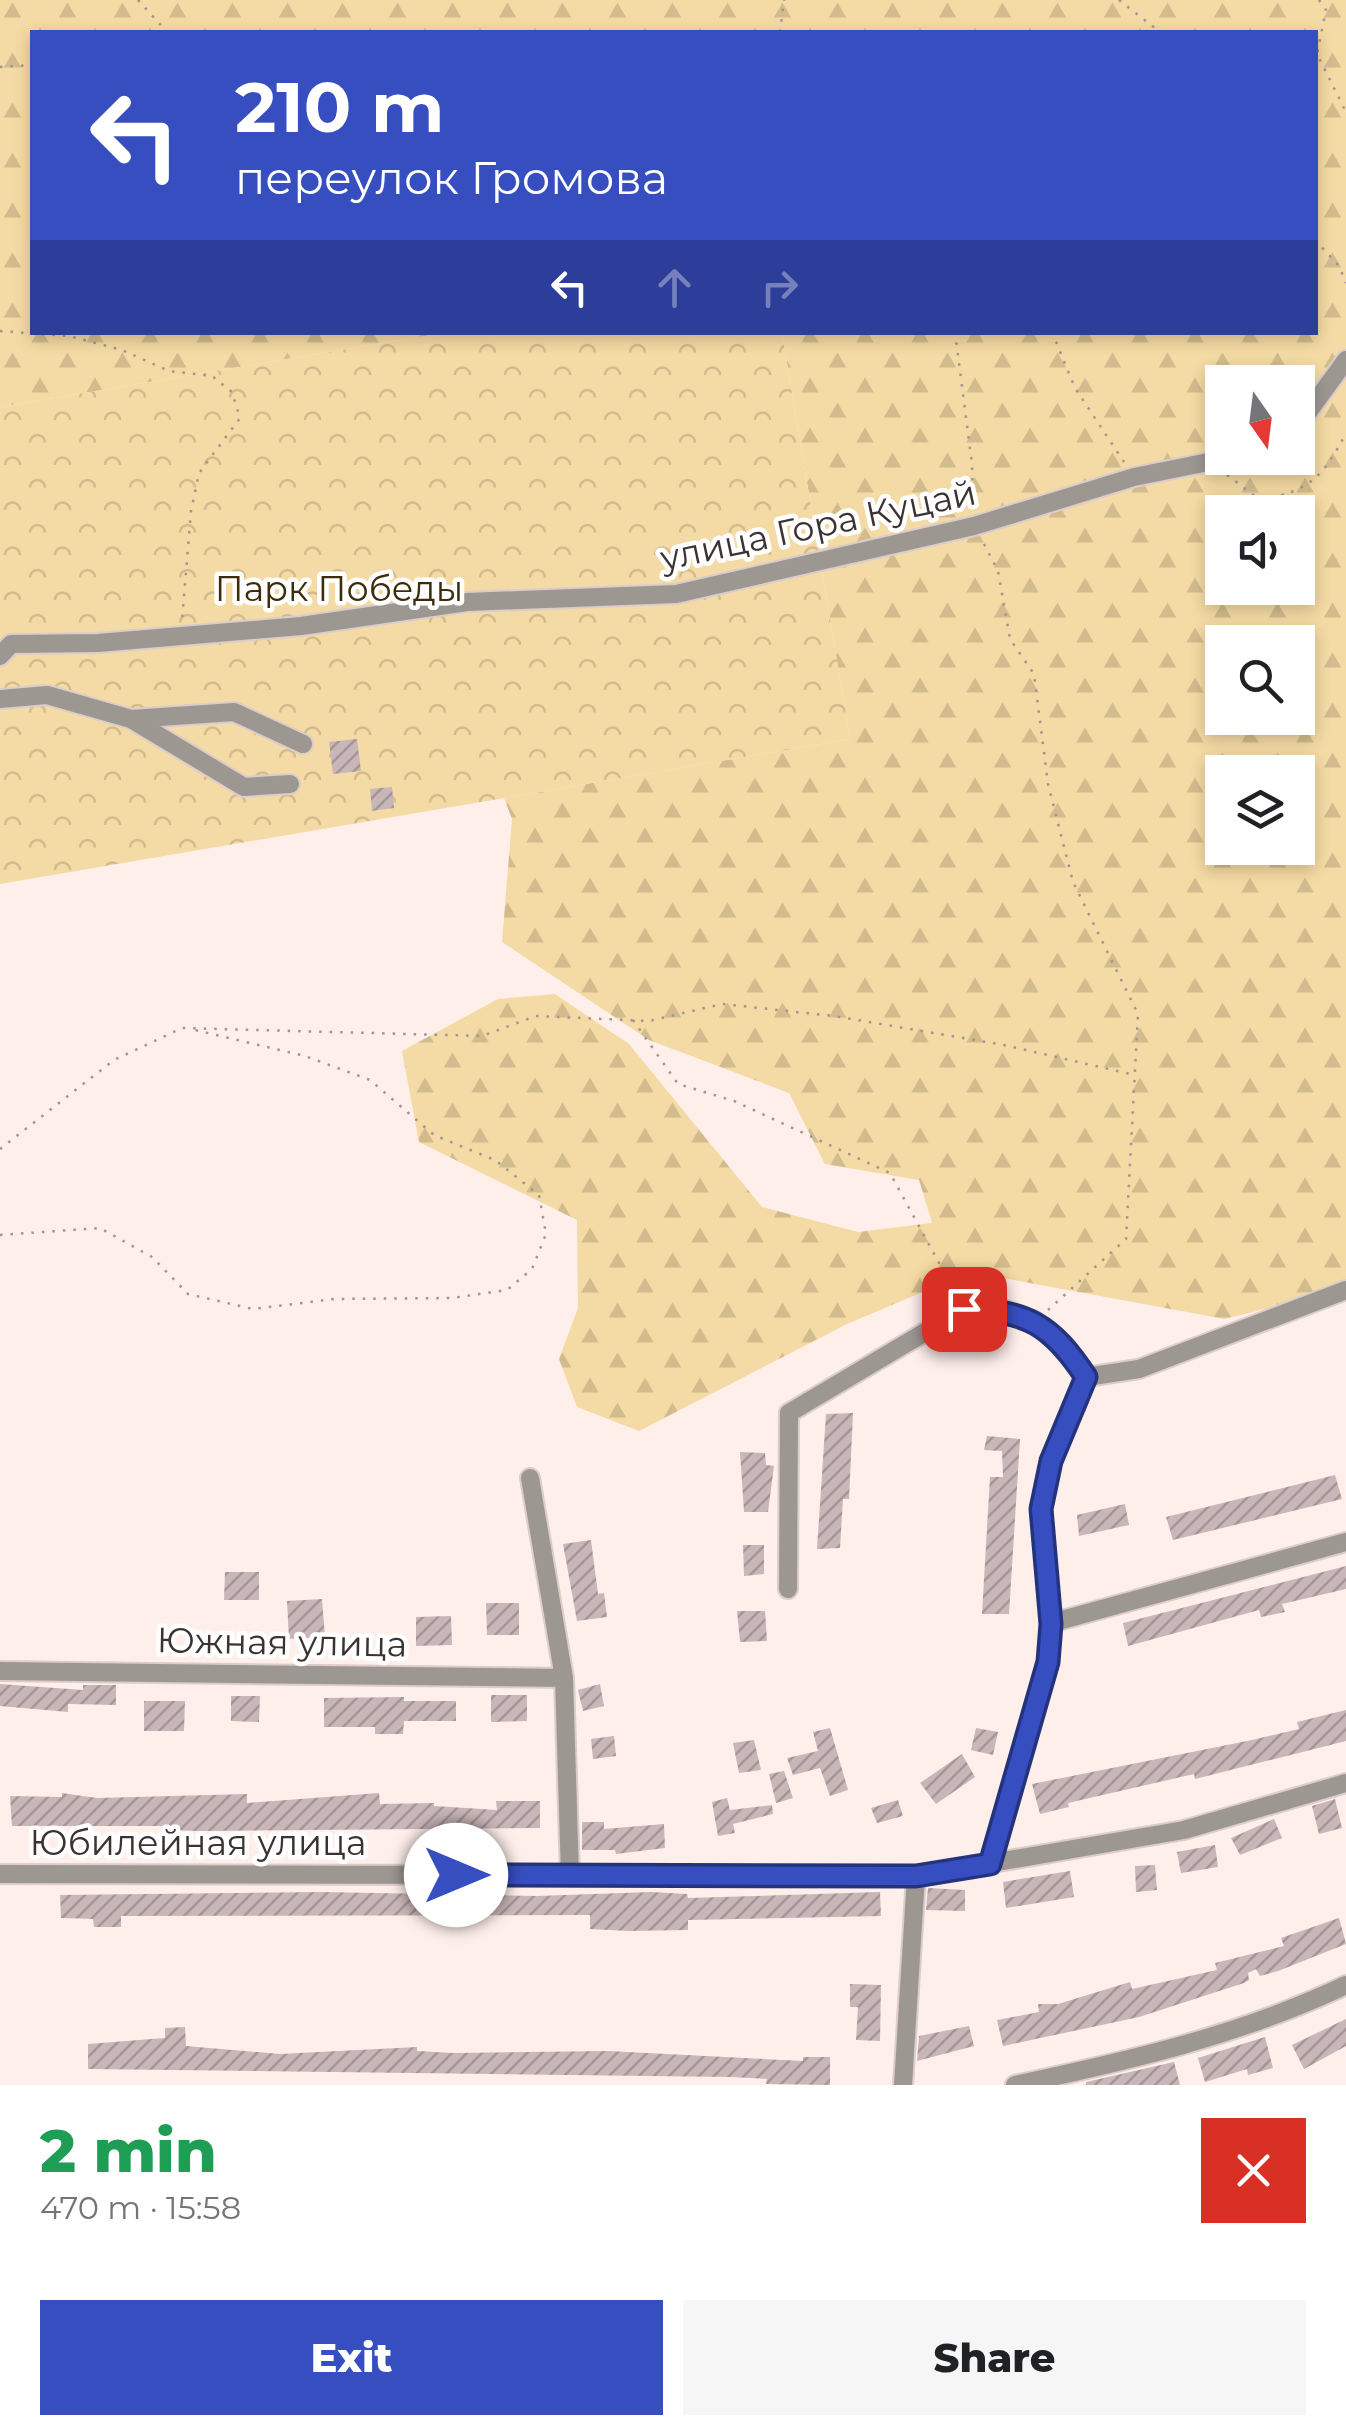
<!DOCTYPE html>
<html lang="en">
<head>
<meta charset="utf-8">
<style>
  body { margin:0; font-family:Montserrat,sans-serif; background:#f6f6f6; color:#202124; height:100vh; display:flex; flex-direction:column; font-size:38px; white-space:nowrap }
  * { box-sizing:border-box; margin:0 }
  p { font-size:32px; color:#757577 }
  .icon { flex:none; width:55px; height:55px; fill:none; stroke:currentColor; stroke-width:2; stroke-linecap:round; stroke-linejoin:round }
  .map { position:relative; height:2085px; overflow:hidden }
  .details { display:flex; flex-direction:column; background:#fff; flex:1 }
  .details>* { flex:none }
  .top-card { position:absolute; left:30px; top:30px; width:1288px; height:305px; border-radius:0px; box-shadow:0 5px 15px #0003; background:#374ec0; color:#fff; overflow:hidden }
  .needle { width:65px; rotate:166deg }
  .tools { position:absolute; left:1205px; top:365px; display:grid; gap:20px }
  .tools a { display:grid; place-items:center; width:110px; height:110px; border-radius:0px; background:#fff; box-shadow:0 5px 15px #0003; font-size:50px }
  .pin { position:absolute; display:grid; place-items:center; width:85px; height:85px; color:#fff; margin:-42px; border-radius:20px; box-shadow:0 5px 15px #0006 }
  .me { position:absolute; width:110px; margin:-55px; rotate:90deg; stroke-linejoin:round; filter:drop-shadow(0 0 8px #0008) }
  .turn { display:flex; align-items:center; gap:35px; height:210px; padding:0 40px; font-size:45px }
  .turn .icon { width:130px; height:130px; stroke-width:2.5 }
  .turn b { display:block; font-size:70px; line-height:85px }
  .lanes { display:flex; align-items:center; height:95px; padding:0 40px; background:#0003; justify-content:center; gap:50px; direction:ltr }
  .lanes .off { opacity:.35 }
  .round { display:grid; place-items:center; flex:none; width:105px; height:105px; border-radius:0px; background:#f6f6f6 }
  .headline { display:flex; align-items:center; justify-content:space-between; height:170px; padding:0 40px }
  h1 { font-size:60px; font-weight:800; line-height:75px; color:#1e9e55 }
  .button { display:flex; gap:20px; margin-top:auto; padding:20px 40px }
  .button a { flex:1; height:115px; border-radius:0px; background:#374ec0; color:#fff; font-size:40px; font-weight:800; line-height:115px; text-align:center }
  .button a+a { background:#f6f6f6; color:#202124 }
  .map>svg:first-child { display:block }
</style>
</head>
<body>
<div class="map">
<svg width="1346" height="2085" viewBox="0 0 1346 2085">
  <defs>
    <pattern id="forest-firs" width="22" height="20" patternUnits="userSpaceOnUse" patternTransform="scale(2.5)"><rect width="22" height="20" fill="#f4daa4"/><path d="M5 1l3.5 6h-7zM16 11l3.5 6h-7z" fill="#d2bc8e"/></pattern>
    <pattern id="park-crowns" width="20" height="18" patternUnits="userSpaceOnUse" patternTransform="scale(2.5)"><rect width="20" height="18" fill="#f4daa4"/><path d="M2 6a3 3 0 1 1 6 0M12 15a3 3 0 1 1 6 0" fill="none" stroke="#d2bc8e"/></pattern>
    <pattern id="building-hatch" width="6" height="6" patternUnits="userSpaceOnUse" patternTransform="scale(2.5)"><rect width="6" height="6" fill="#c9b6b8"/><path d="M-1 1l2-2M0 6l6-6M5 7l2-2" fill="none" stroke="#a49596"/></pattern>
  </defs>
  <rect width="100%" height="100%" fill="#ffefeb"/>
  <path fill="url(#forest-firs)" fill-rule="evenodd" d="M0,0H1346V1289L1225,1319L970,1272L847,1324L639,1431L577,1407L559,1359L578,1308L577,1220L419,1142L402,1051L498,999L555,994L629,1044L762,1207L858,1232L932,1223L919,1180L825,1164L789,1093L649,1040L502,942L512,819L504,798L850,739L782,333L1315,332V32H32V332L443,333L0,407ZM1222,382H1298V458H1222ZM1222,512H1298V588H1222ZM1222,642H1298V718H1222ZM1222,772H1298V848H1222Z"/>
  <path fill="url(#park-crowns)" d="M443,333H782L850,739L0,884V407Z"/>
  <path fill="url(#building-hatch)" d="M357,739L361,771L333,774L329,742Z
    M392,787L394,808L372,811L370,789Z
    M853,1413L849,1499H843L840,1548L817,1549L826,1414Z
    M987,1436L1020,1439L1009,1614H982L990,1477H1003L1002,1451L984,1450Z
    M740,1452L765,1453L766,1465L774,1466L768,1512H744Z
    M1335,1475L1342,1499L1173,1540L1166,1517Z
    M1125,1504L1129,1525L1079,1536L1077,1515Z
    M591,1540L598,1594L604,1593L607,1617L577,1621L563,1544Z
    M743,1545H764V1574L744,1576Z
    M1346,1566V1589L1282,1604L1285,1612L1261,1617L1259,1610L1128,1646L1123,1623Z
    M225,1572H259V1600H224Z
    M322,1599L325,1637L289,1639L287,1601Z
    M486,1603H519V1635H487Z
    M737,1611H765L767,1641L740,1642Z
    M451,1616L452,1645L416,1646V1617Z
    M0,1684L83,1690V1685H116V1705L68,1704V1712L0,1706Z
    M600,1684L604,1706L583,1711L578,1690Z
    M491,1695H527V1721L491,1722Z
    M231,1696H260L259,1722L231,1721Z
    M404,1697V1701H456V1721H404L403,1734H375V1727H324V1698Z
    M144,1701H185L184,1731H144Z
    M1346,1710V1741L1195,1779L1194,1774L1068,1803L1069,1807L1040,1814L1032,1784L1252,1740L1299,1729L1297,1722Z
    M830,1728L848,1790L830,1796L820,1768L793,1775L787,1758L818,1751L813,1732Z
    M976,1728L998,1732L993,1755L971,1750Z
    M614,1736L616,1756L593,1759L591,1739Z
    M754,1740L761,1770L739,1773L733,1743Z
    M962,1754L975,1777L936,1804L920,1783Z
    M784,1771L793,1798L776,1803L769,1774Z
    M62,1793L97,1798L247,1794V1803L379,1793L380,1804L434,1803V1806L497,1810L496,1801H540V1828L199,1831L165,1830L164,1826H12L10,1796L62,1797Z
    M727,1798L730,1810L772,1805L773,1814L733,1824L735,1833L718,1836L712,1802Z
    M1335,1799L1342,1828L1319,1834L1312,1806Z
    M898,1800L903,1816L877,1823L871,1808Z
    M1274,1819L1282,1838L1240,1855L1231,1838Z
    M582,1822H604V1829L664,1824L665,1848L616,1854L615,1850H582Z
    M1215,1845L1218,1867L1181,1873L1177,1852Z
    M1155,1865L1157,1890L1136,1892L1135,1866Z
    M1070,1871L1074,1897L1006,1908L1003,1882Z
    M928,1888L965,1890V1911L926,1910Z
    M322,1892L537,1896L651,1892L687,1894L688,1898L880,1892L881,1916L688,1920V1930L629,1931L590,1929V1915L121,1916V1927H94L93,1919L61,1918L60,1895Z
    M1339,1918L1346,1944L1278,1971L1260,1976L1256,1969L1248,1973L1249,1980L1244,1983L1139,2017L1003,2046L997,2020L1039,2012L1038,2004H1058L1130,1982L1132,1989L1217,1970L1215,1963L1284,1946L1281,1938Z
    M850,1984L881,1985L880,2041L856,2040L858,2007H850Z
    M1346,2019V2046L1304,2069L1292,2045Z
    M969,2026L974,2046L917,2061L919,2036Z
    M185,2027L186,2046L280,2054L417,2047V2051L453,2053L608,2051L803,2061V2057H830V2085L766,2084L767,2079L731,2077L88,2069V2044L165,2038V2028Z
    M1265,2037L1273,2068L1248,2075L1247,2069L1205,2082L1198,2058Z
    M1174,2062L1180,2085H1086V2082Z"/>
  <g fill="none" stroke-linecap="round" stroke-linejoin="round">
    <g stroke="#dccdca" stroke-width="22">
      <path id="minor" d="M1298,426L1346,360
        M0,656L11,644L98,643L301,626L467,602L676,594L974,526L1134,477L1228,458
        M0,699L47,695L131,719L234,712L303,744
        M131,719L244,787L290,784
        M1086,1377L1139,1369L1346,1290
        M530,1478L564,1678L570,1876
        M788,1589L789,1413L964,1309L1006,1310L1035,1321L1066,1347L1086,1377
        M1051,1623L1346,1542
        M0,1671L564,1678
        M990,1863L1048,1662L1051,1623L1041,1509L1051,1461L1086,1377
        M0,1874L916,1876L1184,1830L1346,1783
        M903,2085L916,1876
        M1015,2085C1128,2061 1241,2035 1346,1985"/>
    </g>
    <path stroke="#a19592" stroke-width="2.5" stroke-dasharray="2.5 8" stroke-linecap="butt" d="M138,0L167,32
      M1119,0L1160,32
      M1319,0L1326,10L1317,54L1346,112
      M780,32L784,0
      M0,67L32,65
      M1315,240L1339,266L1346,283
      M0,331L69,336L122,350L169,371L212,376L232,392L240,418L199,473L191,511L182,620
      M955,332L972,464L973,508
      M1052,332L1075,388L1124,462
      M1227,475L1260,500C1310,491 1323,477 1346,433
      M984,544L998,571L1010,639L1034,674L1048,784L1073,882L1138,1014L1126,1239L1048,1310
      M633,1020L678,1084L734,1101L890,1173L956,1294
      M0,1149L114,1060L182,1028L482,1036L536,1016L649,1021L722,1004L834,1016L1004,1045L1135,1075
      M0,1235L100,1228L152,1257L188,1294L253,1309L334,1299L452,1298L507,1290L532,1269L546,1234L539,1195L495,1160L434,1135L370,1080L305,1056L195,1030"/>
    <use href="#minor" stroke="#9d9792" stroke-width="18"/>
  </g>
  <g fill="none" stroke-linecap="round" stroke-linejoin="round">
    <g stroke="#24337d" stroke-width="25">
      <path id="route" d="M456,1875L916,1876L990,1864L1048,1662L1051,1624L1041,1509L1051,1461L1086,1377C1051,1324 1027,1311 964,1309"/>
    </g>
    <use href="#route" stroke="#374ec0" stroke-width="18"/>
  </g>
  <g text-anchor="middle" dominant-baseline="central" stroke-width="9" stroke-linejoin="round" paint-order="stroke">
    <g font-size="35" fill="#3a3331" stroke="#fff">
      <text transform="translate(818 525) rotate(-12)">улица Гора Куцай</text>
      <text transform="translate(282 1642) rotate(1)">Южная улица</text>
      <text x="198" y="1842">Юбилейная улица</text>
    </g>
    <g font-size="35" fill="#3c2d0a" stroke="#fff">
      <text x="339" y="588">Парк Победы</text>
    </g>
  </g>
</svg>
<div class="tools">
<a><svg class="needle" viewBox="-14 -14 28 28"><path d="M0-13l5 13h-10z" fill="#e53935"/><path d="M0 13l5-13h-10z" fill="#757577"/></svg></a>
<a><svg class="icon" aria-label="sound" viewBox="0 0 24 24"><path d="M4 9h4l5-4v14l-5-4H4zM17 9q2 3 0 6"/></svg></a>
<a><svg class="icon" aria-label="search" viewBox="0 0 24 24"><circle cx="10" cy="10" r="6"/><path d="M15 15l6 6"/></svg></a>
<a><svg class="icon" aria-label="layers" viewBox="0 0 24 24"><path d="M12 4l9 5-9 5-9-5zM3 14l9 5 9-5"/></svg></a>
</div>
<div class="pin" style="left:964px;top:1309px;background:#d93025"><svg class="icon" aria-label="arrive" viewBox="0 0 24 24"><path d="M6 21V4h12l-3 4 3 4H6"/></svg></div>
<svg class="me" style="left:456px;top:1875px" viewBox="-20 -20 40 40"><circle r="19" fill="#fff"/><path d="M0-13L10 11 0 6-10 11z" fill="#374ec0"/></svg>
<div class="top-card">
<div class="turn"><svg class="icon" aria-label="left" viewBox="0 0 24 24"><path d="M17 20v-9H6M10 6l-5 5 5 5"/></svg><div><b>210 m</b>переулок Громова</div></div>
<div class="lanes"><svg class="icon" aria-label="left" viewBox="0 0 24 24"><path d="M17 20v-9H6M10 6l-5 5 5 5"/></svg><svg class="icon off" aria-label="ahead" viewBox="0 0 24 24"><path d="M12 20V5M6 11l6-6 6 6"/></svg><svg class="icon off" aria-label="right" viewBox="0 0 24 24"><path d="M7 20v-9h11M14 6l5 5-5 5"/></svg></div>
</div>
</div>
<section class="details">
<div class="headline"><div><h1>2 min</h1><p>470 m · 15:58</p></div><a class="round" style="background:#d93025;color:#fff"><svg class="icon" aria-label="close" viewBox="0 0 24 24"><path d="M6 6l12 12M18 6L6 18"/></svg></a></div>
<div class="button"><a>Exit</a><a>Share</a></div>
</section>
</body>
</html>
